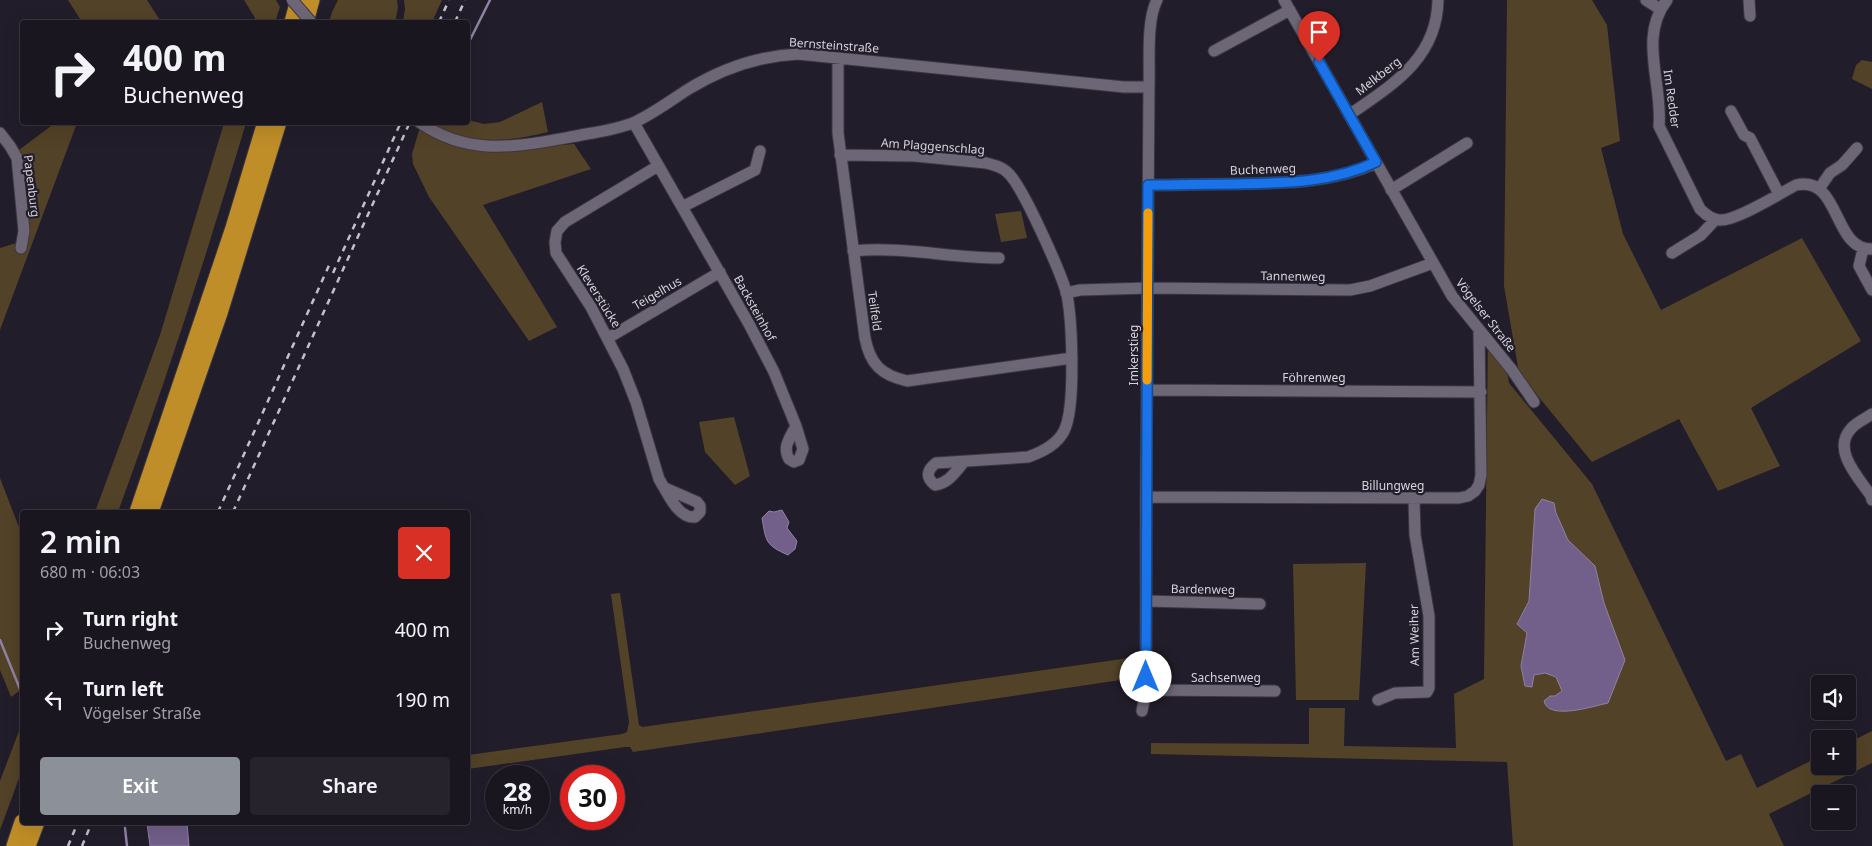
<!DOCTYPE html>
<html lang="en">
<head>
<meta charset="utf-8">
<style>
  body { margin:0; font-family:"Noto Sans",sans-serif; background:#27232d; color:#f1f3f6; height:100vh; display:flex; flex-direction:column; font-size:19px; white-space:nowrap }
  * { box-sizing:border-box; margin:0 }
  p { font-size:16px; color:#9f9fa5 }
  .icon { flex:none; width:28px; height:28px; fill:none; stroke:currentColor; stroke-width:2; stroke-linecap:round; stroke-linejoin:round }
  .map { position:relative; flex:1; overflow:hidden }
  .details { position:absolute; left:20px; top:510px; width:450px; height:315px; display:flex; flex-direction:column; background:#1a1620; border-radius:5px; box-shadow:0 5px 20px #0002,0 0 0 1px #38353e }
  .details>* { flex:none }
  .banner { position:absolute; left:20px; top:20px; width:450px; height:105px; border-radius:5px; box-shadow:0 5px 20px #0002,0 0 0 1px #38353e; background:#1a1620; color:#f1f3f6; overflow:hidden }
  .controls { position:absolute; left:1811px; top:675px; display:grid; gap:10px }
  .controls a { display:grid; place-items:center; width:45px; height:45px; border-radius:5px; background:#1a1620; box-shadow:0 5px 20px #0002,0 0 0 1px #38353e; font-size:25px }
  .speed { position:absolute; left:485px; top:765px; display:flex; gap:10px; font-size:25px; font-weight:700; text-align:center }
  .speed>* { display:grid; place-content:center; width:65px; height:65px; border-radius:50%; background:#1a1620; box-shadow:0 5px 20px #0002,0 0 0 1px #38353e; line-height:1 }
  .speed small { font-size:12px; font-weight:400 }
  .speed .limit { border:8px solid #d22; background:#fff; color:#111 }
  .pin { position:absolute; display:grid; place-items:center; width:42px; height:42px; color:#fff; margin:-51px -21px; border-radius:50% 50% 50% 0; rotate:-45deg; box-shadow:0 0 5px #0007 }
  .pin .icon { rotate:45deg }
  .me { position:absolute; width:55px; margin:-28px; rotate:0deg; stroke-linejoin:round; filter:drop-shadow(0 0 4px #0008) }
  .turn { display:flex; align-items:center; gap:18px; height:105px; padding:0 20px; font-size:22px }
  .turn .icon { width:65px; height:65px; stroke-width:2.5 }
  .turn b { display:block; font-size:35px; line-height:42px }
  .round { display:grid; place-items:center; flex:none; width:52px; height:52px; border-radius:5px; background:#27232d }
  .summary { display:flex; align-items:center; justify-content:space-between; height:85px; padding:0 20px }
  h1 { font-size:30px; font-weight:600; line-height:38px }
  .action { display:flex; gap:10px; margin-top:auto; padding:10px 20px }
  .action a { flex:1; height:58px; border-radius:5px; background:#8c9099; color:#fff; font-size:20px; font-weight:600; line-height:58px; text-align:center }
  .action a+a { background:#27232d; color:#f1f3f6 }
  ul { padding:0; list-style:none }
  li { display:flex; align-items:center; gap:15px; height:70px; padding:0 20px }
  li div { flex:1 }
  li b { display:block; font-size:19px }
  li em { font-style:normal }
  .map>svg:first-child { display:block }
</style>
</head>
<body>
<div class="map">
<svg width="1872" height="846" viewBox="0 0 1872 846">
  <rect width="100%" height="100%" fill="#221d2a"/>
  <path fill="#524227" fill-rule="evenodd" d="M68,0H147L161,22H82Z
    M244,0H276L280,7L275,22H254L255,18Z
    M338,0H397L398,8L395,22H329L332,12Z
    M404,0H442L432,22H403L405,9Z
    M1507,0H1592L1607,25L1620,141L1601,148L1623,234L1661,310L1802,238L1861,341L1751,408L1780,466L1718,491L1679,419L1592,462L1519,373L1504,286Z
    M1862,60L1872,62V89L1852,79L1856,65Z
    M542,102L548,132C505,143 470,145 430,123L468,122V120L484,124L500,122Z
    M55,123H77L0,330V248L29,239L19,150Z
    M224,123H246C207,254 165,384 118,512H95L160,335Z
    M420,127L453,145L481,151L574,144L591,169L483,205L557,327L529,341L429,197L413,164L412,154Z
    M1021,211L1027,238L1001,242L995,214Z
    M1488,333L1507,370L1509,383L1592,484L1726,761L1741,754L1757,788L1820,756V766H1848V743L1872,731V763L1769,814L1784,846H1513L1507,762L1151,754V743L1309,744V708H1345L1344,746L1456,748L1454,694L1484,679ZM1554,503L1556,513L1568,540L1595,566L1604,603L1559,712L1555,696L1562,691L1556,677L1545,673L1533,675L1532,687L1521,666L1527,633L1517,623L1529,601L1535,509Z
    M734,417L750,476L735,485L705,452L699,422Z
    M0,478L22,535V689L11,697L0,670Z
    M1366,563L1359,700H1296L1293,564Z
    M620,593L639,725L642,727L1136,657L1134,678L633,752L630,747H625L468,769V755L622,734L627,732L629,722L611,594Z
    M22,697V770L0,830V781L22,723L20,698Z"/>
  <path fill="#725f8a" stroke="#9082a2" d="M1542,499L1554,503L1556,513L1568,540L1595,566L1604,603L1625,660L1608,703C1594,706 1548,721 1544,701L1550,696H1555L1562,691L1556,677L1545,673L1534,675L1532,687L1525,686L1521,666L1527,633L1517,624L1529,601L1535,509Z
    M782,510L789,522L787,528L797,541L795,549L788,555C765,545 766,541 762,518L769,511L774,512Z
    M147,823H187L189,846H150Z"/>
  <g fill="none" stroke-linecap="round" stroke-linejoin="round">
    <path stroke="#9082a2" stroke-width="2.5" d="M468,44L490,0
      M0,640L22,694
      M125,828L127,846"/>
    <g stroke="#3c3842" stroke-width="13">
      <path id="minor" d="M1284,0L1452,296L1512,370L1534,402
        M1646,0L1660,9
        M1667,0C1638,37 1663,84 1659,126L1700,209C1706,215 1712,220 1720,220C1736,221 1779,194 1796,185C1841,175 1832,250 1872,249
        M1749,0L1750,16
        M1214,51L1290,10
        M838,58V133L865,338C870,364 881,375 907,381L1072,358
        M1731,111L1744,135L1750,138L1779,194
        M1349,115C1392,85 1437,59 1438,0
        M419,122C470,158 520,146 576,136C596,132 617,130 635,122C654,113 670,101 687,90C721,69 758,56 798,54L1124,87H1149
        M634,123L749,324L774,372L796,426L803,449L799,460L794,462L789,459C782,447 790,438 796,426
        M0,133L10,146L17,158L24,231L21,248
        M840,155L915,156L986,163C994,165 1002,167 1007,172C1022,184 1062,275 1067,295C1072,321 1076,408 1064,431C1057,445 1042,452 1028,457L936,463C927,470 925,477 935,485C949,483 955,472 964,462
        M658,166L565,222L557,231L555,242L556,253L591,307L623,369L636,402L659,479C667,492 678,519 695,517L700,512V506L697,502L665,488
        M1148,185C1178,185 1207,184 1237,184C1284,183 1332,183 1376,163
        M1819,189L1830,173L1842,165L1857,148
        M1391,190L1467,143
        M682,207L755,170L760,151
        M1863,249L1859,266L1872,290
        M853,251C902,246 951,258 999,258
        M1672,253L1701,235L1715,220
        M1066,293L1080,290L1148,288L1350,290L1370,286L1433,263
        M608,338L720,272
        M1147,390L1481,392
        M1872,414C1865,419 1855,423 1850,430C1832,451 1860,479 1871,496L1872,500
        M1146,497L1459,498L1468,496L1475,491L1479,485L1481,475L1479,330
        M1146,601L1260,604
        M1146,690L1275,691
        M1378,700L1395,693L1427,692L1429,688V616L1415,535L1414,499
        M1142,711L1146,690V501L1149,87C1150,63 1146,21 1157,0"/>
    </g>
    <g stroke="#3c3842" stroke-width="17">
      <path id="highway" d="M292,22L298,0
        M306,22L312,0
        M137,512L233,228L265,122
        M151,512L220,313L279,122
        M14,846L22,822
        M28,846L37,822"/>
    </g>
    <use href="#minor" stroke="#6d6676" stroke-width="11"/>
    <use href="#highway" stroke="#bf8e28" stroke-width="15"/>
    <path stroke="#c3c0c8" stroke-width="2.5" stroke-dasharray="6 6" stroke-linecap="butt" d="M439,22L449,0
      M455,22L465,0
      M333,273L401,122
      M218,512L331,261
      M233,512L410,122
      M68,846L78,822
      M82,846L92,822"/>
    <g stroke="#3c3842" stroke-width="13" stroke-linecap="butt">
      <path id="minor-bridge" d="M292,0L311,22"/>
    </g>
    <use href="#minor-bridge" stroke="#6d6676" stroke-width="11"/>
  </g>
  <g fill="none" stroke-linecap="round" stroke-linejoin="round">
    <g stroke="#114b97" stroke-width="12">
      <path id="route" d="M1146,677L1148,185C1178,185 1207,184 1237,184C1284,183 1332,183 1376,162L1319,62"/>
    </g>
    <use href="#route" stroke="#1a73e8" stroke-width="9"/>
    <path stroke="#f59e0b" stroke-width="9" d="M1147,380L1148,213"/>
  </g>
  <g text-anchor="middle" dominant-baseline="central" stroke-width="4.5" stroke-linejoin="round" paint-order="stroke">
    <g font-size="12" fill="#d6d3db" stroke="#221d2a">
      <text transform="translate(834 45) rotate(4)">Bernsteinstraße</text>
      <text transform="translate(1378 76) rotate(-38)">Melkberg</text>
      <text transform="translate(1672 99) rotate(82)">Im Redder</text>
      <text transform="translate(933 146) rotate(4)">Am Plaggenschlag</text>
      <text transform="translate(1263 169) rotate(-2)">Buchenweg</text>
      <text transform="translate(32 186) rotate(83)">Papenburg</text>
      <text transform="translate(1293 276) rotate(1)">Tannenweg</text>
      <text transform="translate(657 293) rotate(-30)">Teigelhus</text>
      <text transform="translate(599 296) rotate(58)">Kleverstücke</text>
      <text transform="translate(755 308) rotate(61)">Backsteinhof</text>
      <text transform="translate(875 311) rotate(82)">Teilfeld</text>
      <text transform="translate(1486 315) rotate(52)">Vögelser Straße</text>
      <text transform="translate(1133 355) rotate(-90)">Imkerstieg</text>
      <text x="1314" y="377">Föhrenweg</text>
      <text x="1393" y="485">Billungweg</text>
      <text transform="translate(1203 589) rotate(1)">Bardenweg</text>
      <text transform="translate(1414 635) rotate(-91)">Am Weiher</text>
      <text x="1226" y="677">Sachsenweg</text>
    </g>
  </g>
</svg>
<div class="controls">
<a><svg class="icon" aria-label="sound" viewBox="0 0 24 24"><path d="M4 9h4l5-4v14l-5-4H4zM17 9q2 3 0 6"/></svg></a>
<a>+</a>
<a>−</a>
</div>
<div class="speed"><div>28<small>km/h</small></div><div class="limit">30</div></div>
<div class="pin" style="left:1319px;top:62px;background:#d93025"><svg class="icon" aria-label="arrive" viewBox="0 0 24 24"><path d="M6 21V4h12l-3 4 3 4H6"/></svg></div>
<svg class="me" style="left:1146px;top:677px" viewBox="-20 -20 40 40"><circle r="19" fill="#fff"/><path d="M0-13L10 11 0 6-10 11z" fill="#1a73e8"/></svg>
<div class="banner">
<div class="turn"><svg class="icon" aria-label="right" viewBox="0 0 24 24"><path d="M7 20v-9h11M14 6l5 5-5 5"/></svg><div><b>400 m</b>Buchenweg</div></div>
</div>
<section class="details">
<div class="summary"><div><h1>2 min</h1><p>680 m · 06:03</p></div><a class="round" style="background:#d93025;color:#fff"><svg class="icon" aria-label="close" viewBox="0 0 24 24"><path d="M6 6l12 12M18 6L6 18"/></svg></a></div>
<ul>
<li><svg class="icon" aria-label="right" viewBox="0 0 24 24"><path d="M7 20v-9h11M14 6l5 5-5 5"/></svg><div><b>Turn right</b><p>Buchenweg</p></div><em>400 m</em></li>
<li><svg class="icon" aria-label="left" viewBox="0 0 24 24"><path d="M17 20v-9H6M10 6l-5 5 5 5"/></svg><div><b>Turn left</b><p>Vögelser Straße</p></div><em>190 m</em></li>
</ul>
<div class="action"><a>Exit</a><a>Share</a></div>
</section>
</div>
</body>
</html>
